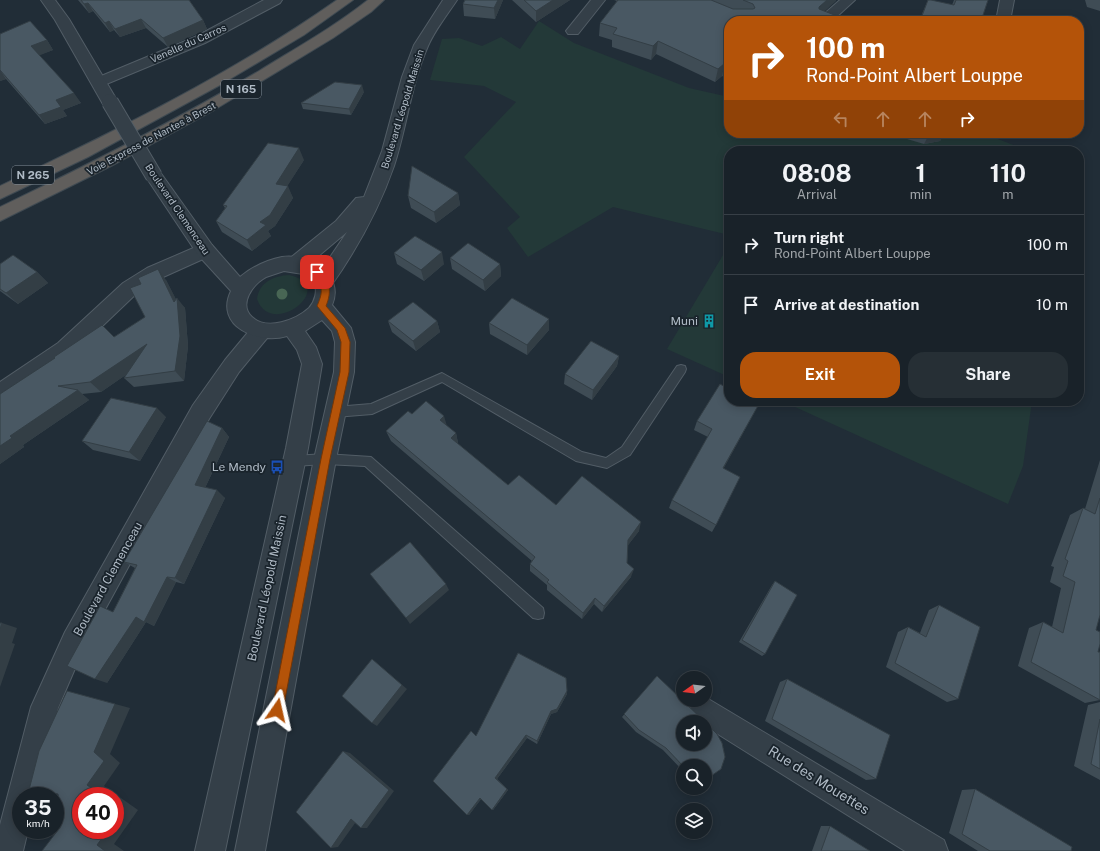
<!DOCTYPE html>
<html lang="en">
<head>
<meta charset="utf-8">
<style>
  body { margin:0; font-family:"Public Sans",sans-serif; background:#262f35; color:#f1f3f6; height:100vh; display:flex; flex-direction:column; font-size:15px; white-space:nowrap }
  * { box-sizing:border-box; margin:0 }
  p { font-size:13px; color:#9fa4a8 }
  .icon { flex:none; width:22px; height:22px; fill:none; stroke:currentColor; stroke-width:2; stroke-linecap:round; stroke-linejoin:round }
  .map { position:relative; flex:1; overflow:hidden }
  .sheet { position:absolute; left:724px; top:146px; width:360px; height:260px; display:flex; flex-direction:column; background:#192229; border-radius:16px; box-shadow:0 2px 10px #0003,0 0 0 1px #373f46 }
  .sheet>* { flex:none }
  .hud { position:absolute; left:724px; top:16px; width:360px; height:122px; border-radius:16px; box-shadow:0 2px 10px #0003,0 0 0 1px #373f46; background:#b45309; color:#fff; overflow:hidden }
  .needle { width:26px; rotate:256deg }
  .controls { position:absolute; left:676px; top:671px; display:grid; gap:8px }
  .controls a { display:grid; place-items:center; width:36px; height:36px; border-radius:50%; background:#192229; box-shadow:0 2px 10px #0003,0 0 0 1px #373f46; font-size:20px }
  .speed { position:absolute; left:12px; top:787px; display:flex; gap:8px; font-size:20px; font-weight:700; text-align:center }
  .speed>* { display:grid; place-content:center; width:52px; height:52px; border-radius:50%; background:#192229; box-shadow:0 2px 10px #0003,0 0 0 1px #373f46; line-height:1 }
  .speed small { font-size:10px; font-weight:400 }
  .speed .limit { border:6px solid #d22; background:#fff; color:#111 }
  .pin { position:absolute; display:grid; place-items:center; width:34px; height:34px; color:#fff; margin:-17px; border-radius:8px; box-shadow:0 2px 6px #0006 }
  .me { position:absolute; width:44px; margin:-22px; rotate:11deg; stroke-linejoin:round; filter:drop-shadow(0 0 3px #0008) }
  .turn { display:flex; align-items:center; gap:14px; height:84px; padding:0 16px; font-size:18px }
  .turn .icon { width:52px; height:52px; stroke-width:2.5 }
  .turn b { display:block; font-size:28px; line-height:34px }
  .lanes { display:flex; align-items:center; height:38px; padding:0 16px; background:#0003; justify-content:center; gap:20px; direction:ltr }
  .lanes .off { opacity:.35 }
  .eta { display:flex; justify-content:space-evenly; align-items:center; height:68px; text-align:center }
  .eta b { font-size:24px; font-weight:700; line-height:28px }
  .cta { display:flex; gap:8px; margin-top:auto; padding:8px 16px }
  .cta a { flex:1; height:46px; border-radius:16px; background:#b45309; color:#fff; font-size:16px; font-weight:700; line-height:46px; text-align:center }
  .cta a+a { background:#262f35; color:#f1f3f6 }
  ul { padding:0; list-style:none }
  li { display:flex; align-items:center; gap:12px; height:60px; padding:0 16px; border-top:1px solid #373f46 }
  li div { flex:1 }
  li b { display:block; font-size:15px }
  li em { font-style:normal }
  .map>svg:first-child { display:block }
</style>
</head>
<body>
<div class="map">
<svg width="1100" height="851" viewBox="0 0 1100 851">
  <rect width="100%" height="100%" fill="#212d37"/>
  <path fill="#233938" d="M539,21L574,43L689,88L729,97V133H982L1029,151H729V235L613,207L528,257L507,228L520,217L464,157L516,102L484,86L430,80L442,39L459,38L482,46L501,37L520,49Z
    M729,245V377L667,349Z
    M289,275C340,286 271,340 257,299C259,282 274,276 289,275Z
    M782,401H1032L1023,466L1008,504Z"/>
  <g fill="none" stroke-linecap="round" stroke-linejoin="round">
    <g stroke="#525d66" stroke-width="2">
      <path id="service" d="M681,365L685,366L686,369L685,372L630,455L607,468L576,461L442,382L372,414L335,417L331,415L330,412L331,409L335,407L371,404L442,373L582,452L606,458L622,447L677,366Z
        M325,454L371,457L543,608L544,613L543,618L538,619L533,618L365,466L325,464L294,466L290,465L288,461L290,457L294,456Z"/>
    </g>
    <g stroke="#525d66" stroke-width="2">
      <path id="minor" d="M264,0H282L280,3L205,43L104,85H94L91,82L94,79L195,37Z
        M443,0H457C447,15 435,30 428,46C411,84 407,127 394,166C379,209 357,249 331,286L324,288L317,286L314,281L347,232L303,269L296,271L289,269L287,264L289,259L336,221L356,198L364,197L382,151L402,77L414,45Z
        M591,0H605L578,34H568L566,31Z
        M840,0H855L832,21H816Z
        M1000,0H1014L1010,21H996Z
        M205,243L212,245L214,250L212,255L161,278L137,293L72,355L8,400L0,403V382L58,343L123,283L147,268Z
        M261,323L268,325L271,331L268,337L239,372L209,419L83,650L58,708L37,796H21V830H28L23,851H0V825L31,707L65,632L193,405L225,360L254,325Z
        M705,697L944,840L948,851H905L705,726V722C695,722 694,719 690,710L694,700H705Z"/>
    </g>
    <g stroke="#525d66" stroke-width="2">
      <path id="tertiary" d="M41,0H55L69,19L118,102L116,106L110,107L104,106L55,20Z
        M154,170L160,172L212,245L240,277C252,267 267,260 282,257C310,253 345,275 332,305L351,328L355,342L354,372L336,459L265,851H235L314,459L334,372L335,342L332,331L322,320L305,331L316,347L322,364L308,448L225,851H195L286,448L302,364L297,350L287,336C258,345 214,326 231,291L198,255L148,180L145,176L148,172ZM284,271L303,274L314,282C318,291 315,301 309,308C296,320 267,331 252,317C238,304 253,284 266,277C272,275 278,273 284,271Z"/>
    </g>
    <g stroke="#3f4a52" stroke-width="2">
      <path id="trunk" d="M337,0H353L304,35L220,85L88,157L0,199V186C115,131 232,74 337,0Z
        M368,0H384L371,12L333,38L214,110L111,166L0,221V207C88,165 175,121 259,71C296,48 334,27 368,0Z"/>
    </g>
    <use href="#service" fill="#343f48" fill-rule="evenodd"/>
    <use href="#minor" fill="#343f48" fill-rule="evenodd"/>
    <use href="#tertiary" fill="#343f48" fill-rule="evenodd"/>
    <use href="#trunk" fill="#605e5c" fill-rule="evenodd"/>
    <g stroke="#525d66" stroke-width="18" stroke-linecap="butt">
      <path id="tertiary-bridge" d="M110,102L154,176"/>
    </g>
    <use href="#tertiary-bridge" stroke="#343f48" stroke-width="16"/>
  </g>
  <circle fill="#486654" cx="282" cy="294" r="5.5"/>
  <path fill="#3f4c55" d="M78,0H189L203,20L207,29L168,47L146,28L120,37L114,30L110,32L93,11L89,13Z
    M465,0H503L495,19L464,16L463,4Z
    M512,0H570L536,22Z
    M614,0H836L835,2L729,21V73L724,77L722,76L715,82L656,54L651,60L612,47V40L599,36L600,23L617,1Z
    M928,0L952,5L954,0H988L981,21H919Z
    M1085,0H1100V11L1087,7Z
    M0,34L47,40L53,50L39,55L81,103L63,110L67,116L45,124L6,79L0,81Z
    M364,92L351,115L303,109L301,103Z
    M902,133H945L940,141L924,144L907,139Z
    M1020,133H1052L1036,137Z
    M304,160L287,186L293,198L275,226L268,231L271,236L252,251L222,232L216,221L225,208L223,205Z
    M458,193L460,205L436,223L411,208L408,196Z
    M394,253L444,264L424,281L397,264Z
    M450,258L500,264L501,276L485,291L452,269Z
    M0,264L37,272L48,283L18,304L0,291Z
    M166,280L176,300L185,308L188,346L184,381L134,387L124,378L127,374L101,392L82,394L89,400L23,445L24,447L0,464V394L114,337L145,317Z
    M549,319V330L527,355L490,334L489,323Z
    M388,321H437L440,332L416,351L392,332Z
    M619,356L617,366L592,400L564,384L565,374Z
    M754,413L723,469L716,525L712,532L669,508L672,500L708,437L694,430L697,421Z
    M412,414L447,426L456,433L458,443V444L508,485L556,505L639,531L628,545L627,563L631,577L602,612L594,604L582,619L547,590V585L530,571V564L532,561L391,441L386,431Z
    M166,417L140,461L93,450L82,441Z
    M222,428L229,437L205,488L225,498L184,584L176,582L154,626L146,622L107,683L113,612L135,568L124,562Z
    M1100,460V615L1096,630L1098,652H1100V700L1085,703L1018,666L1029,628L1043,622L1052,627L1061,588L1050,582L1054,567L1051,566L1070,515L1083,508L1085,509Z
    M775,581L765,654L762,656L739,642L772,585Z
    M939,605L958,699L947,702L886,667L898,632L908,627L920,633L929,610Z
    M657,676L705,722H683V744H705V722L717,734L722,743L725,757L721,769L711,776L705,777V766H683V771L663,750L636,732L622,717Z
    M787,679L876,779L866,780L765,721L780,682Z
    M567,691V694L557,712L551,714L537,744L527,738L497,779L508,790L493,810L481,799L469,815H467L476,736Z
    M1100,702V780L1074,766L1088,705Z
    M975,789L1071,851H978L949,833L962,790Z
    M821,826H830L870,851H812Z"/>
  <path fill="#333e45" d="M498,0H503L495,19L494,8Z
    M553,0H570L536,22V11Z
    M827,0H836L835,2L815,20L819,7Z
    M88,3L93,11L89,13L84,4Z
    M141,19L146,28L120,37L115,29Z
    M203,20L207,29L168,47L163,38Z
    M109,21L114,30L110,32L105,23Z
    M47,40L53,50L38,56L31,46Z
    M658,41L656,54L651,60L653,46Z
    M729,62V73L724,77L727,64Z
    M725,63L722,76L715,82L718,69Z
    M0,70L6,79L0,81Z
    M362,85L364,92L351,115L349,109Z
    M74,93L81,103L63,110L67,116L45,124L39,115L56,100Z
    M930,133H945L940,141L924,144Z
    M1039,133H1052L1036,137Z
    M299,148L304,160L281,196L276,184Z
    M288,186L293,198L275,226L268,231L271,236L252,251L247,240Z
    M458,193L460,205L436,223L434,212Z
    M442,252L444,264L424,281L421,270Z
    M500,264L501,276L485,291L483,280Z
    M158,269L166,280L178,303L177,298L185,308L188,346L184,381L175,371L174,302Z
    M37,272L48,283L18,304L6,293Z
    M549,319V330L527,355V345Z
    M437,321L440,332L416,351L413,341Z
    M147,344L156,354L101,392L90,382Z
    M619,356L617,366L592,400L593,390Z
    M78,390L89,400L23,445L24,447L0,464V446L10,436Z
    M759,404L754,413L719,477L723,468Z
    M157,408L166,417L140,461L129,452Z
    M444,416L447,426L440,420Z
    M222,428L229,437L203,492L195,485Z
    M456,433L458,443L453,449L451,438Z
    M217,490L225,498L184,584L175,578Z
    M641,522L639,531L626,548L628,540Z
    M634,569L631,577L602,612L604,606Z
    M167,577L176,582L154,626L146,622L107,683L95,679L136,617Z
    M446,584L449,590L410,624L406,618Z
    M595,598L594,604L582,619L583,613Z
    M2,623L17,628L12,643L15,644L0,687V629Z
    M372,659L407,689L377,726L372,723Z
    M67,691L130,708L110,754L120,763L104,786L138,810L114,844L124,851H105L97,845L108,830H115V796H103L87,785L94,752Z
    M567,691V694L557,712L551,714L537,744V741L551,711Z
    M526,735L527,738L497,779L508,790L493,810H492L495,778Z
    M343,751L350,753L394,791L367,828H361Z
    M480,798H482L469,815H467Z
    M351,819H358L338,847L331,848Z"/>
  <path fill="#495863" stroke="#333e45" d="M81,0H189L203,20L163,38L141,19L115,29L109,21L105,23L88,3L84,4Z
    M465,0H498L494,8L463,4Z
    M524,0H553L536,11Z
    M618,0H711L733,9H753L755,8L753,4L743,0H827L819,7V9L850,21H729V62L727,64L725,63L718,69L658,41L653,46L613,34L617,28L600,23Z
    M928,0H931L954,5L956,0H988L981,21H920Z
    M30,21L47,40L31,46L74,93L56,100L61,107L39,115L0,70V34Z
    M1079,33L1081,34L1079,44Z
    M335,82L362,85L349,109L301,103Z
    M268,143L299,148L276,184L288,186L270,215L260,222L266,225L247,240L216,221L227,206L223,205Z
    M412,166L458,193L434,212L408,196Z
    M415,236L442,252L421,270L394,253Z
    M468,243L500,264L483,280L450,258Z
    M13,255L37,272L6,293L0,289V264Z
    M158,269L174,302L177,298L180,336L175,371L124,378L147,344L90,382L58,386L78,390L10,436L12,438L0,446V394L55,358L54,357L102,325L114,337L145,317L130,288L141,284L138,278Z
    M512,298L549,319L527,345L489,323Z
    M413,302L437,321L413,341L388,321Z
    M591,341L619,356L593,390L565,374Z
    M720,384L729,389V401H753L759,404L723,468L740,477L716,525L672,500L712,429L697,421Z
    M111,398L157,408L129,452L82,441Z
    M426,401L444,416L440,420L456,433L451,438L508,485L519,475L556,505L582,476L641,522L628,540L627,563L634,569L604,606L595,598L583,613L547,582L549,580L530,564L535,557L386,431L408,411L412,414Z
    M207,421L222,428L195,485L217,490L175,578L167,577L144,622L136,617L95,679L67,666L100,606L113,612L137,565L124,562Z
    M1100,498V615L1096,630L1100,632V644L1098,652H1100V700L1031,662L1043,622L1063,633L1075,582L1063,576L1068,561L1065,559L1083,508L1095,514Z
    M410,542L446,584L406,618L370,574Z
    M775,581L797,595L765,654L742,640Z
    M939,605L980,627L958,699L895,663L908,627L926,637Z
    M0,623H2L0,629Z
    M518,653L566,678L567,691L557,709L551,711L537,741L526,735L495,778L507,789L492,810L480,798L467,815L433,781L471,731L476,736Z
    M372,659L402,685L372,723L342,696Z
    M657,676L705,722H683V744H705V722L717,734L722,743L725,757L721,769L711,776H705V766H683L666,748L639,730L624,714Z
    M787,679L890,735L876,779L772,719Z
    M67,691L115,704L94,752L104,761L87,785L103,796H81V830H108L97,845L105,851H42L61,826L58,794L29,790L39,751Z
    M1100,719V769L1091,764Z
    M343,751L389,790L361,828L351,819L331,848L296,812Z
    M975,789L1072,847L1071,851H990L962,834Z
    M115,804L123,810L115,821Z
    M830,826L870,851H821Z"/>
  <path fill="#b45309" stroke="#753606" d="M315,270H320C330,282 332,291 326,306L345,328L350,342L349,372L330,459L283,710L281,714L277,715L273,714L272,710L321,459L340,372L341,342L337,330L317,306C324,290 322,287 313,272Z"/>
  <defs>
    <g id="building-bare" transform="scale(1.08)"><path d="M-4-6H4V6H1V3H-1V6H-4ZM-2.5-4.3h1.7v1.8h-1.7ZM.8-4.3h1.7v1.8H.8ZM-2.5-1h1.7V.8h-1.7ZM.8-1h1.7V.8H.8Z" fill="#0f9aa8" stroke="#1a242c" stroke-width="2.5" paint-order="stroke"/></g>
    <g id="bus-bare" transform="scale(1.08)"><path d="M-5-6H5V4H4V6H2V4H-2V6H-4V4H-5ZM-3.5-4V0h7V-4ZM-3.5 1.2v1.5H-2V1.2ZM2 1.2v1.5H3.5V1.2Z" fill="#1a4fb4" stroke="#1a242c" stroke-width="2.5" paint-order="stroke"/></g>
  </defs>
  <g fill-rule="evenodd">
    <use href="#building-bare" x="709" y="321"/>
    <use href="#bus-bare" x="277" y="467"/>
  </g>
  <g text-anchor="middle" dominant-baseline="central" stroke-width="3.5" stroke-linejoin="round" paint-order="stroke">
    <g font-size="10" fill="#afbac5" stroke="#1a242c">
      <text transform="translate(188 43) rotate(-24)">Venelle du Carros</text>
      <text transform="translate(402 109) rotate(-73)">Boulevard Léopold Maissin</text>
      <text transform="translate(151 138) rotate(-28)">Voie Express de Nantes à Brest</text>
      <text transform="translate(178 209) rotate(56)">Boulevard Clemenceau</text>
    </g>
    <g fill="#1a242c" stroke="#828d97" stroke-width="1">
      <rect x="221" y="80" width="40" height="18" rx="3"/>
      <rect x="12" y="166" width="42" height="18" rx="3"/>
    </g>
    <g font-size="11" font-weight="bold" fill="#afbac5">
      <text x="241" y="89">N 165</text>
      <text x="33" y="175">N 265</text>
    </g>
    <g font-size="12" fill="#afbac5" stroke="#1a242c" text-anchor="end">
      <text x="698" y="321">Muni</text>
      <text x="266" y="467">Le Mendy</text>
    </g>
    <g font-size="12" fill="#afbac5" stroke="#1a242c">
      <text transform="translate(108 579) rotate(-61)">Boulevard Clemenceau</text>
      <text transform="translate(267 588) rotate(-78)">Boulevard Léopold Maissin</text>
    </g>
    <g font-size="14" fill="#afbac5" stroke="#1a242c">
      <text transform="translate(819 780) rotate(32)">Rue des Mouettes</text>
    </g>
  </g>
</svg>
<div class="controls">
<a><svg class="needle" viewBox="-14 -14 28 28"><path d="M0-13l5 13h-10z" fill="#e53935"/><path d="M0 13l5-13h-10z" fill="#9fa4a8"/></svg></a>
<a><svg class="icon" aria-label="sound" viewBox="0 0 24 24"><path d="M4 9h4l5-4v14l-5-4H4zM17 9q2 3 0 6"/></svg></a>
<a><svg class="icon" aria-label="search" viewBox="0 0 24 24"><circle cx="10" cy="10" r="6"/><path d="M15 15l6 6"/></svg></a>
<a><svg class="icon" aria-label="layers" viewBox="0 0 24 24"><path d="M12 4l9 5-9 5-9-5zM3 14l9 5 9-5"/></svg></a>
</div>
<div class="speed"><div>35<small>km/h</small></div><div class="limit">40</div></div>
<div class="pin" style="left:317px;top:272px;background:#d93025"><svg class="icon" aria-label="arrive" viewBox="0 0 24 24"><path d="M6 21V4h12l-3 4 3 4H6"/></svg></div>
<svg class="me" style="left:277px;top:710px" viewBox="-20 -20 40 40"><path d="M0-17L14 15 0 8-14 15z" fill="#b45309" stroke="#fff" stroke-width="4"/></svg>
<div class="hud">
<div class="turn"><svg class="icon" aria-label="right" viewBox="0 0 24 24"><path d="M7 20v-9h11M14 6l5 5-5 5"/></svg><div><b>100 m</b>Rond-Point Albert Louppe</div></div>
<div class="lanes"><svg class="icon off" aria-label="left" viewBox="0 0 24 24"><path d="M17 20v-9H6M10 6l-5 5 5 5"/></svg><svg class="icon off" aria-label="ahead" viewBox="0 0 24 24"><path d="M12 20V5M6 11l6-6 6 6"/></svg><svg class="icon off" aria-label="ahead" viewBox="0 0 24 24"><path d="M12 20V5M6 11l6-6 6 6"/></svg><svg class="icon" aria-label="right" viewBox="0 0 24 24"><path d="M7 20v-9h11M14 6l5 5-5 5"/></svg></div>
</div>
<section class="sheet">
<div class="eta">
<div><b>08:08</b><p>Arrival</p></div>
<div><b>1</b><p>min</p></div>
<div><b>110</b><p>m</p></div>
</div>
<ul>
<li><svg class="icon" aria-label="right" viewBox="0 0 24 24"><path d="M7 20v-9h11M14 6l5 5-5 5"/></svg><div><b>Turn right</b><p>Rond-Point Albert Louppe</p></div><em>100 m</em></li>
<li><svg class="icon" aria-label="arrive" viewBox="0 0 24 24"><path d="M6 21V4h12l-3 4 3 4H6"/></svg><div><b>Arrive at destination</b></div><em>10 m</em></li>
</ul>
<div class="cta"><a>Exit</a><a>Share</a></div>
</section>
</div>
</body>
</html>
